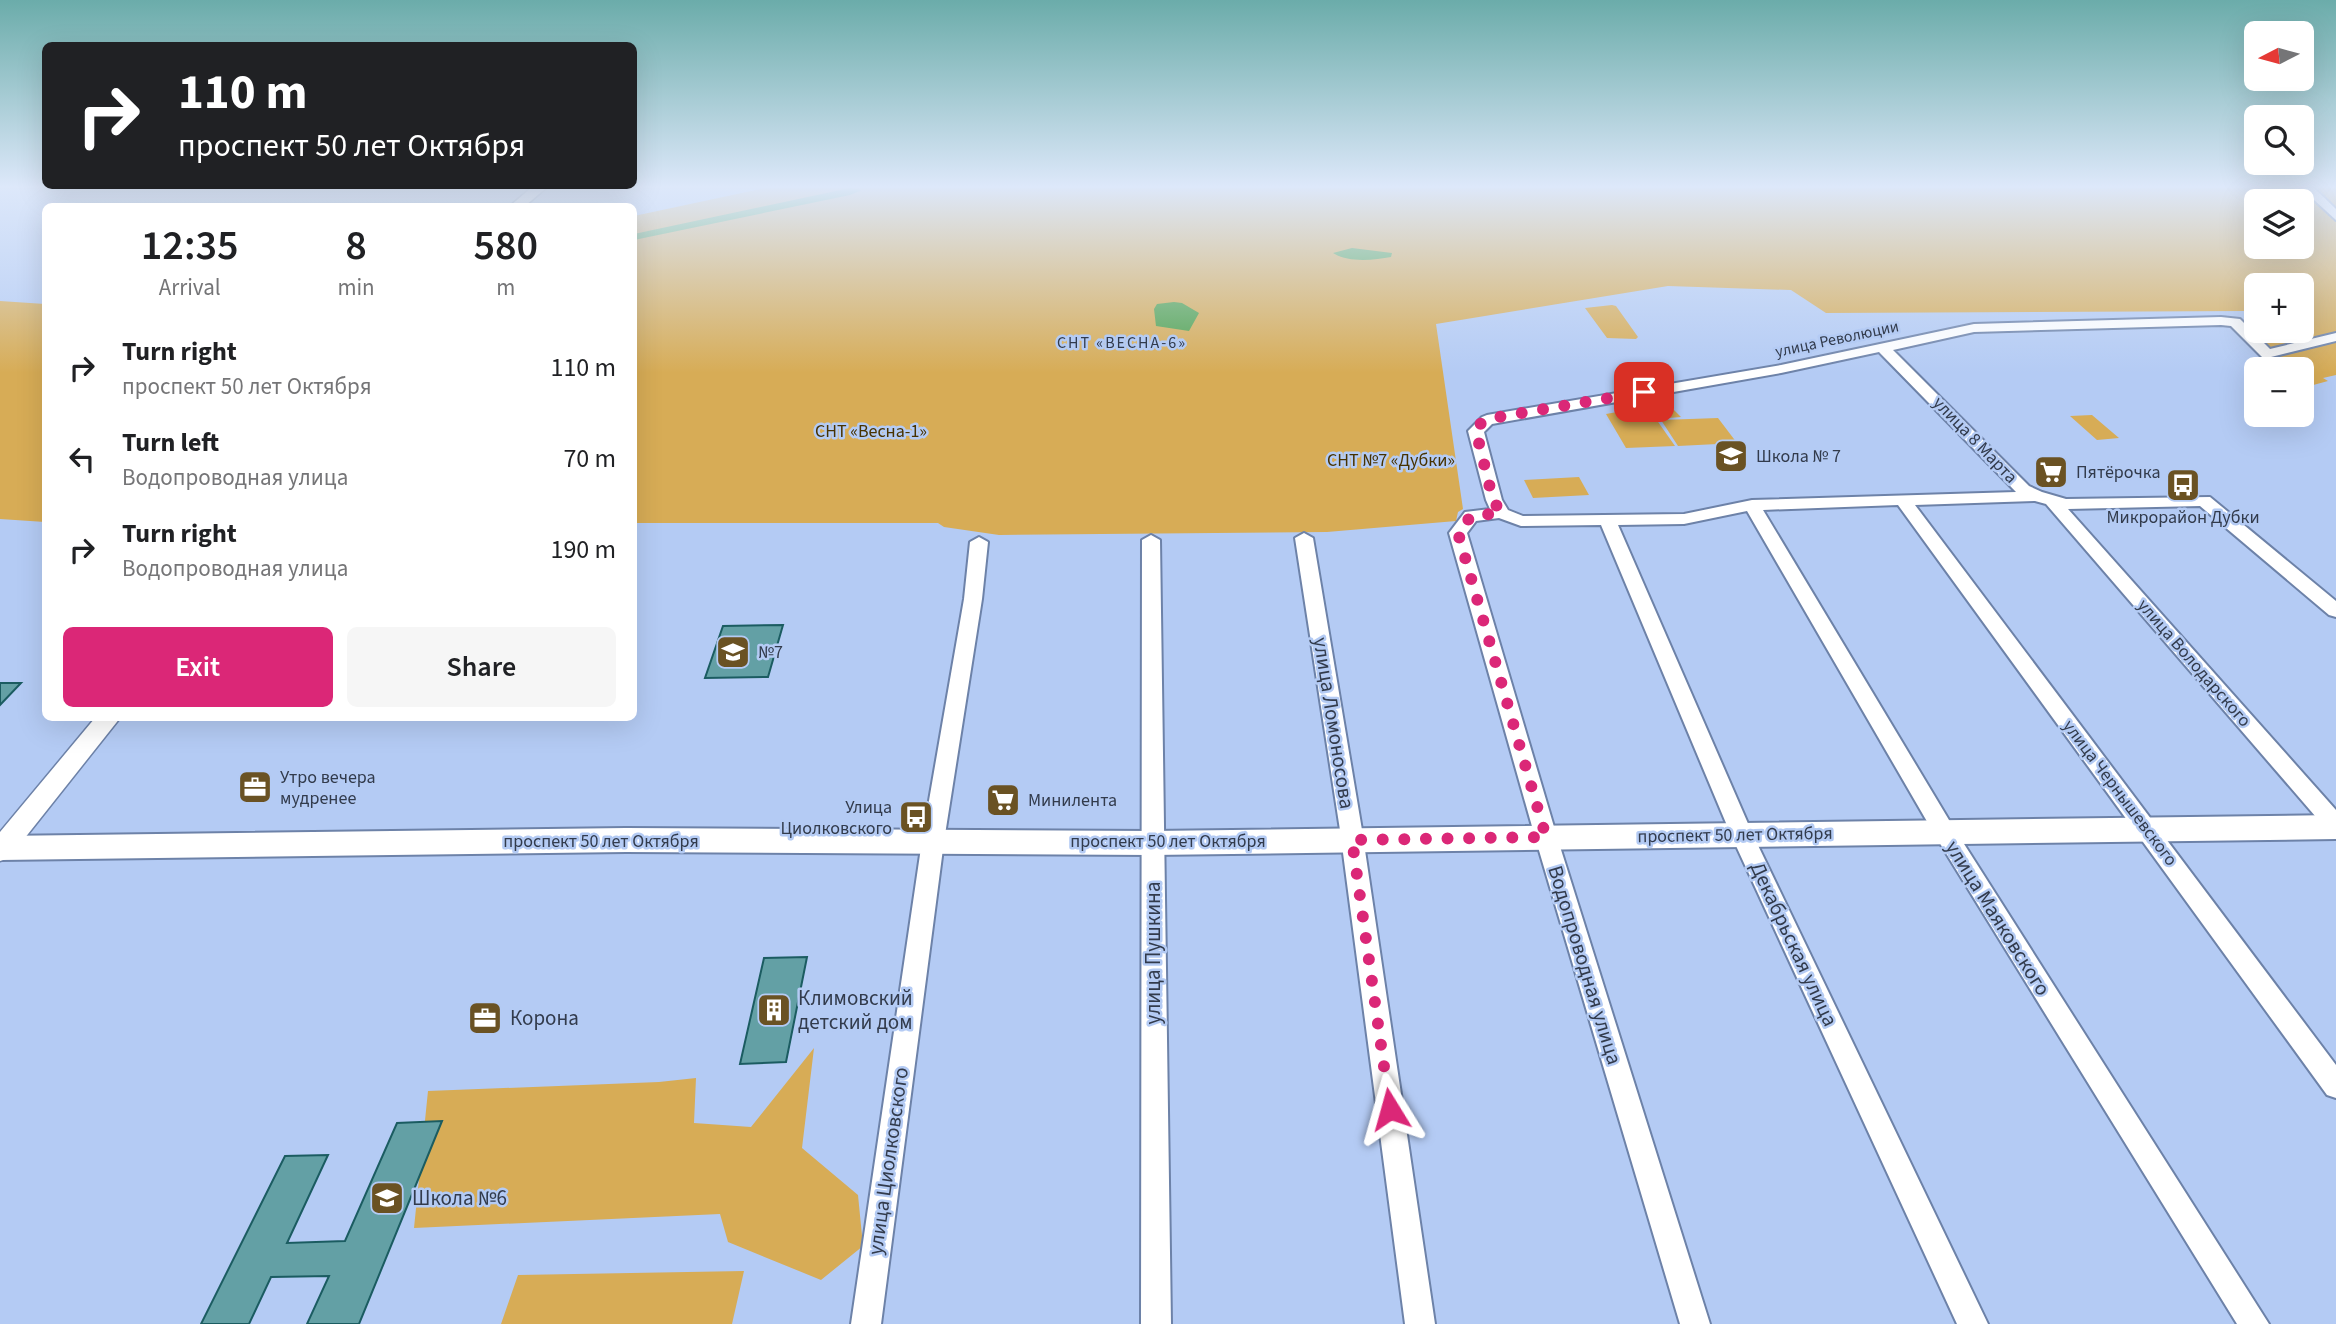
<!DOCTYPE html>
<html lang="en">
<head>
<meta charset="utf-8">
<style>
  body { margin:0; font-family:"Source Sans 3",sans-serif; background:#f6f6f6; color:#202124; height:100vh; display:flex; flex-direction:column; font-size:26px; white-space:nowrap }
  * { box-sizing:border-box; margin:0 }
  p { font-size:23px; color:#757577 }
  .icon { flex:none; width:38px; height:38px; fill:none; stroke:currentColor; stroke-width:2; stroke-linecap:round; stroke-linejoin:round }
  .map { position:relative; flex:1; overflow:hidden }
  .drawer { position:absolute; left:42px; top:203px; width:595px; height:518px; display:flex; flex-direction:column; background:#fff; border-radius:10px; box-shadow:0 7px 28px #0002 }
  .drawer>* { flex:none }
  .guide { position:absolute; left:42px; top:42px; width:595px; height:147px; border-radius:10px; box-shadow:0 7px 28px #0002; background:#202124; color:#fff; overflow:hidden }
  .needle { width:46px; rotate:264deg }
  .fabs { position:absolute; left:2244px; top:21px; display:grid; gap:14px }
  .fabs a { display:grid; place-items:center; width:70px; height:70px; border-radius:10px; background:#fff; box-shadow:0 7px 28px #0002; font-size:35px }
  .pin { position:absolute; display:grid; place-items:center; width:60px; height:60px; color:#fff; margin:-30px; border-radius:14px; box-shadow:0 4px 10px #0006 }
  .me { position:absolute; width:77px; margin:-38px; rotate:352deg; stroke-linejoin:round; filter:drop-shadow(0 0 5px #0008) }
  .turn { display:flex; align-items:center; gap:24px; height:147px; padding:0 21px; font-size:32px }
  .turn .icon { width:91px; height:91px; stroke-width:2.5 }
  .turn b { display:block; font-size:49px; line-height:60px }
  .eta { display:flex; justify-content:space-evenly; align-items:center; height:119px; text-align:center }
  .eta b { font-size:42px; font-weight:600; line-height:49px }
  .action { display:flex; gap:14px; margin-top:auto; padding:14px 21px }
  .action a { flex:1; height:80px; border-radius:10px; background:#db2777; color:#fff; font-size:28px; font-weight:600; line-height:80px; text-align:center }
  .action a+a { background:#f6f6f6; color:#202124 }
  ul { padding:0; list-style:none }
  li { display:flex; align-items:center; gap:21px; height:91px; padding:0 21px }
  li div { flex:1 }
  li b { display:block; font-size:26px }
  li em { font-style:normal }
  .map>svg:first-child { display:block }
</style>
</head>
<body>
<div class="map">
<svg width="2336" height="1324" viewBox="0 0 2336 1324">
  <rect width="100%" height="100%" fill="#b4cbf4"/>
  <path fill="#d7ac56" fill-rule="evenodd" d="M765,188H2336V375L2323,378L2328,381L2306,387L2301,386V369H2286L2249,325L2245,311L1826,313L1791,290L1668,286L1436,324L1463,509L1458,512L1456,521L1327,532L999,535L944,527L938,523H634V216ZM2256,201H2301V247H2256ZM2256,285H2301V331H2256Z
    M0,301L45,304V522L0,519Z
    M1612,305L1616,306L1638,337L1636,339L1607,338L1585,308Z
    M1667,403L1681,417L1656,419L1675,446L1626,448L1606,414Z
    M2092,415L2119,438L2097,440L2070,416Z
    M1718,418L1737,443L1678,446L1661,420Z
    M1579,477L1589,495L1533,498L1524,480Z
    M814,1048L802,1148L858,1195L863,1246L821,1280L728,1242L720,1214L414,1228L428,1091L659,1082L696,1078L694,1123L751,1127Z
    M744,1271L732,1324H501L518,1275Z"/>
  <path fill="#50a14d" d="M850,188L862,190L850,195L634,240V234Z
    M1352,248L1392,253L1391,257C1374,260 1348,263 1333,253Z
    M1174,302L1182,303L1199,313L1189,331L1156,326L1154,309L1157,304Z"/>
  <path fill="#63a0a5" stroke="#1b5c61" stroke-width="2" d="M783,625L768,677L705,678L723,626Z
    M0,683H21L0,705Z
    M807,957L786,1062L740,1064L764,958Z
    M442,1121L359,1324H307L329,1276L271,1277L249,1324H201L285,1156L328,1155L287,1243L345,1241L397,1123Z"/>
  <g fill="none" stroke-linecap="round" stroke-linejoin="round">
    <g stroke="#6d82a8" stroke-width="4">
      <path id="minor" d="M2301,188H2314L2336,209V220Z
        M2221,317L2240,319L2270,349L2336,333V341L2267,358L2262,357L2231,326L2221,325L1974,332L1893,350L2029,486L2042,492L2066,499L2210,497L2336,601V617L2329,615L2200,506L2068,509L2336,810V833L2328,831L2046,504L2035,501L1915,505L2336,1065V1098L2327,1095L1898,505L1763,510L1952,825L2269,1324H2237L1936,837L1747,511L1684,524L1618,525L1753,835L1988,1324H1957L1731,835L1601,525L1521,526L1499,518L1476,521L1467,533L1557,837L1710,1324H1680L1535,837L1449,533L1465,512L1490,509L1486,500L1468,431L1482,417L1487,415L1781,365L1974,324ZM1879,352L2016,492L1752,500L1684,514L1523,516L1508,510L1502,500L1484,432L1492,424L1781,373Z
        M1304,533L1313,538L1362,830L1435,1324H1405L1340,830L1295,538Z
        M1151,535L1160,540L1171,1324H1141L1142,540Z
        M979,537L988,542L982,599L944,841L881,1324H851L922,841L964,599L970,542Z"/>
    </g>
    <g stroke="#6d82a8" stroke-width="3">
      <path id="tertiary" d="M531,188H546L525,206H510Z
        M95,718H120L9,858L0,861V832Z"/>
    </g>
    <g stroke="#6d82a8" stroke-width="4">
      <path id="secondary" d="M2336,815V839L1152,855L626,852L0,860V836L626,828L1152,831Z"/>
    </g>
    <use href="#minor" fill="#fff" fill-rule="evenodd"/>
    <use href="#tertiary" fill="#fff" fill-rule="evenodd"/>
    <use href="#secondary" fill="#fff" fill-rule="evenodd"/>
  </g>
  <linearGradient id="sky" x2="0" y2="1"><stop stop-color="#6bacaa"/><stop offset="0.5" stop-color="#dde8fa"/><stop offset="1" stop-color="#dde8fa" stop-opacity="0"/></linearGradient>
  <rect width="2336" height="373" fill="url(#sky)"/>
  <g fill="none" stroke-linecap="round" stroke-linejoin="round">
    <path stroke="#db2777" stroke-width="12" stroke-dasharray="0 21.6" d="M1390,1109L1352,840L1546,837L1458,533L1471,516L1501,513L1493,500L1476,431L1479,425L1487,419L1644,392"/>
  </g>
  <defs>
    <g id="school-square" transform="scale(1.75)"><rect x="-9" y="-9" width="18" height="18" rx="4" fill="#6a5223" stroke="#b4cbf4"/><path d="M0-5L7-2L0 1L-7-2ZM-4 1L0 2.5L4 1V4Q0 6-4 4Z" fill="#fff"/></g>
    <g id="supermarket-square" transform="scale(1.75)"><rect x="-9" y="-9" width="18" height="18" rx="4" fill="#6a5223" stroke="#b4cbf4"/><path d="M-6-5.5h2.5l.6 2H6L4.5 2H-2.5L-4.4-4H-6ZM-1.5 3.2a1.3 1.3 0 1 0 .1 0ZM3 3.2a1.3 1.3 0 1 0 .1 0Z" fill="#fff"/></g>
    <g id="bus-square" transform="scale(1.75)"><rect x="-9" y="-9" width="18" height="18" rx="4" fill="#6a5223" stroke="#b4cbf4"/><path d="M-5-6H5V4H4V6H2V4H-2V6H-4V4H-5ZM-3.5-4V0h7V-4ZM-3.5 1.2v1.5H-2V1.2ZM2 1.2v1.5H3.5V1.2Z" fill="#fff"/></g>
    <g id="office-square" transform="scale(1.75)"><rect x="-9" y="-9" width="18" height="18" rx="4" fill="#6a5223" stroke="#b4cbf4"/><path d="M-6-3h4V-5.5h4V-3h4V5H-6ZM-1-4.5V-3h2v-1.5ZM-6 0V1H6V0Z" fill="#fff"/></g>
    <g id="building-square" transform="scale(1.75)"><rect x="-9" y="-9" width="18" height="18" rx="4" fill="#6a5223" stroke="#b4cbf4"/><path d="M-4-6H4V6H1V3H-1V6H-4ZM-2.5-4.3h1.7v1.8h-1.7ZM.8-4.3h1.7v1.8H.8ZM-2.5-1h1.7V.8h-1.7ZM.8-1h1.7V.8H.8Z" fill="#fff"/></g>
  </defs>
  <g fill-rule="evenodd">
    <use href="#school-square" x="1731" y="456"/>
    <use href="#supermarket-square" x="2051" y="472"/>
    <use href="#bus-square" x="2183" y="485"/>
    <use href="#school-square" x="733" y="652"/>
    <use href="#office-square" x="255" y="787"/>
    <use href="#supermarket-square" x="1003" y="800"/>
    <use href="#bus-square" x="916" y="817"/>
    <use href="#building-square" x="774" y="1010"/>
    <use href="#office-square" x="485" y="1018"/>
    <use href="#school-square" x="387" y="1198"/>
  </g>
  <g text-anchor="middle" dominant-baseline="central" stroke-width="5" stroke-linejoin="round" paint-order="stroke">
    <g font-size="16" fill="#323b4c" stroke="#b4cbf4">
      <text transform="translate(1837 339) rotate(-12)">улица Революции</text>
    </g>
    <g font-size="16" letter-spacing="2" fill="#323b4c" stroke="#b4cbf4">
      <text x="1122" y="343">СНТ «ВЕСНА-6»</text>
    </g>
    <g font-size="18" fill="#473200" stroke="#b4cbf4">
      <text x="871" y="431">СНТ «Весна-1»</text>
      <text x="1391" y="460">СНТ №7 «Дубки»</text>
    </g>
    <g font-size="18" fill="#323b4c" stroke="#b4cbf4">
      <text transform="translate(1975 440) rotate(46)">улица 8 Марта</text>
      <text transform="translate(2194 663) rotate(49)">улица Володарского</text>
      <text transform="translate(2120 793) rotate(53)">улица Чернышевского</text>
      <text transform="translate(1735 835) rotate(-1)">проспект 50 лет Октября</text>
      <text x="601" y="841">проспект 50 лет Октября</text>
      <text x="1168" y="841">проспект 50 лет Октября</text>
    </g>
    <g font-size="18" fill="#323b4c" stroke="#b4cbf4" text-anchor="start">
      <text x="1756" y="456">Школа № 7</text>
      <text x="2076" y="472">Пятёрочка</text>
      <text x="2183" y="517" text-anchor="middle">Микрорайон Дубки</text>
      <text x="758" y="652">№7</text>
      <text x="280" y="777">Утро вечера<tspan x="280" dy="21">мудренее</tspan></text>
      <text x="1028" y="800">Минилента</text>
      <text x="892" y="807" text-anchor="end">Улица<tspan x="892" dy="21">Циолковского</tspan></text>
    </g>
    <g font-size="21" fill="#323b4c" stroke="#b4cbf4">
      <text transform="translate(1334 723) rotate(81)">улица Ломоносова</text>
      <text transform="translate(1998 918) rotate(58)">улица Маяковского</text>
      <text transform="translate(1794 944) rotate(65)">Декабрьская улица</text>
      <text transform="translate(1153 953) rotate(-90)">улица Пушкина</text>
      <text transform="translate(1585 965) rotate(73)">Водопроводная улица</text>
      <text transform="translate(888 1161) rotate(-82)">улица Циолковского</text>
    </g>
    <g font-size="21" fill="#323b4c" stroke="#b4cbf4" text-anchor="start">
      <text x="798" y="998">Климовский<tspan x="798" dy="24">детский дом</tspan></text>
      <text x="510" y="1018">Корона</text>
      <text x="412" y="1198">Школа №6</text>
    </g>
  </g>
</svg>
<div class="fabs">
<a><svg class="needle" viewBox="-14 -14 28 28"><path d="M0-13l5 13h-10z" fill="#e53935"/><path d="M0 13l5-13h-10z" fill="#757577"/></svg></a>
<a><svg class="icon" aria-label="search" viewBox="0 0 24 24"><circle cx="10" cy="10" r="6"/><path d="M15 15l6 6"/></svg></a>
<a><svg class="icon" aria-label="layers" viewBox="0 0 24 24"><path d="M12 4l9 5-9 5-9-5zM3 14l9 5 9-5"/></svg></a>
<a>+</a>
<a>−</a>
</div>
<div class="pin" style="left:1644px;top:392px;background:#d93025"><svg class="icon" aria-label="arrive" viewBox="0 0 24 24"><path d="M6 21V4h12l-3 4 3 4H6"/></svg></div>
<svg class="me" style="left:1390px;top:1109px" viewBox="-20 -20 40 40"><path d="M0-17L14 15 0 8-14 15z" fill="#db2777" stroke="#fff" stroke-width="4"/></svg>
<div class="guide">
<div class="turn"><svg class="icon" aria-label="right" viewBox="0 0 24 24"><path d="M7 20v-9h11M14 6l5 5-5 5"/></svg><div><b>110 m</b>проспект 50 лет Октября</div></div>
</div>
<section class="drawer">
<div class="eta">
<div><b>12:35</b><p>Arrival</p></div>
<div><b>8</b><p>min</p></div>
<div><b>580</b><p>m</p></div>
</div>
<ul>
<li><svg class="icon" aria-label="right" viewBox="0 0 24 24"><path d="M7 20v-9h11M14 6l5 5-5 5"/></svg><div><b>Turn right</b><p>проспект 50 лет Октября</p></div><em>110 m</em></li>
<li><svg class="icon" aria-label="left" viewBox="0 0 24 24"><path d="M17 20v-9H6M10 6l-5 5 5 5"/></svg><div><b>Turn left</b><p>Водопроводная улица</p></div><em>70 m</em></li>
<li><svg class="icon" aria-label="right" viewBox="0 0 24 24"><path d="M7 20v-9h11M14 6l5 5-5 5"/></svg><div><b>Turn right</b><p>Водопроводная улица</p></div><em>190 m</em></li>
</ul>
<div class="action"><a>Exit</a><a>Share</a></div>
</section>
</div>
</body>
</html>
